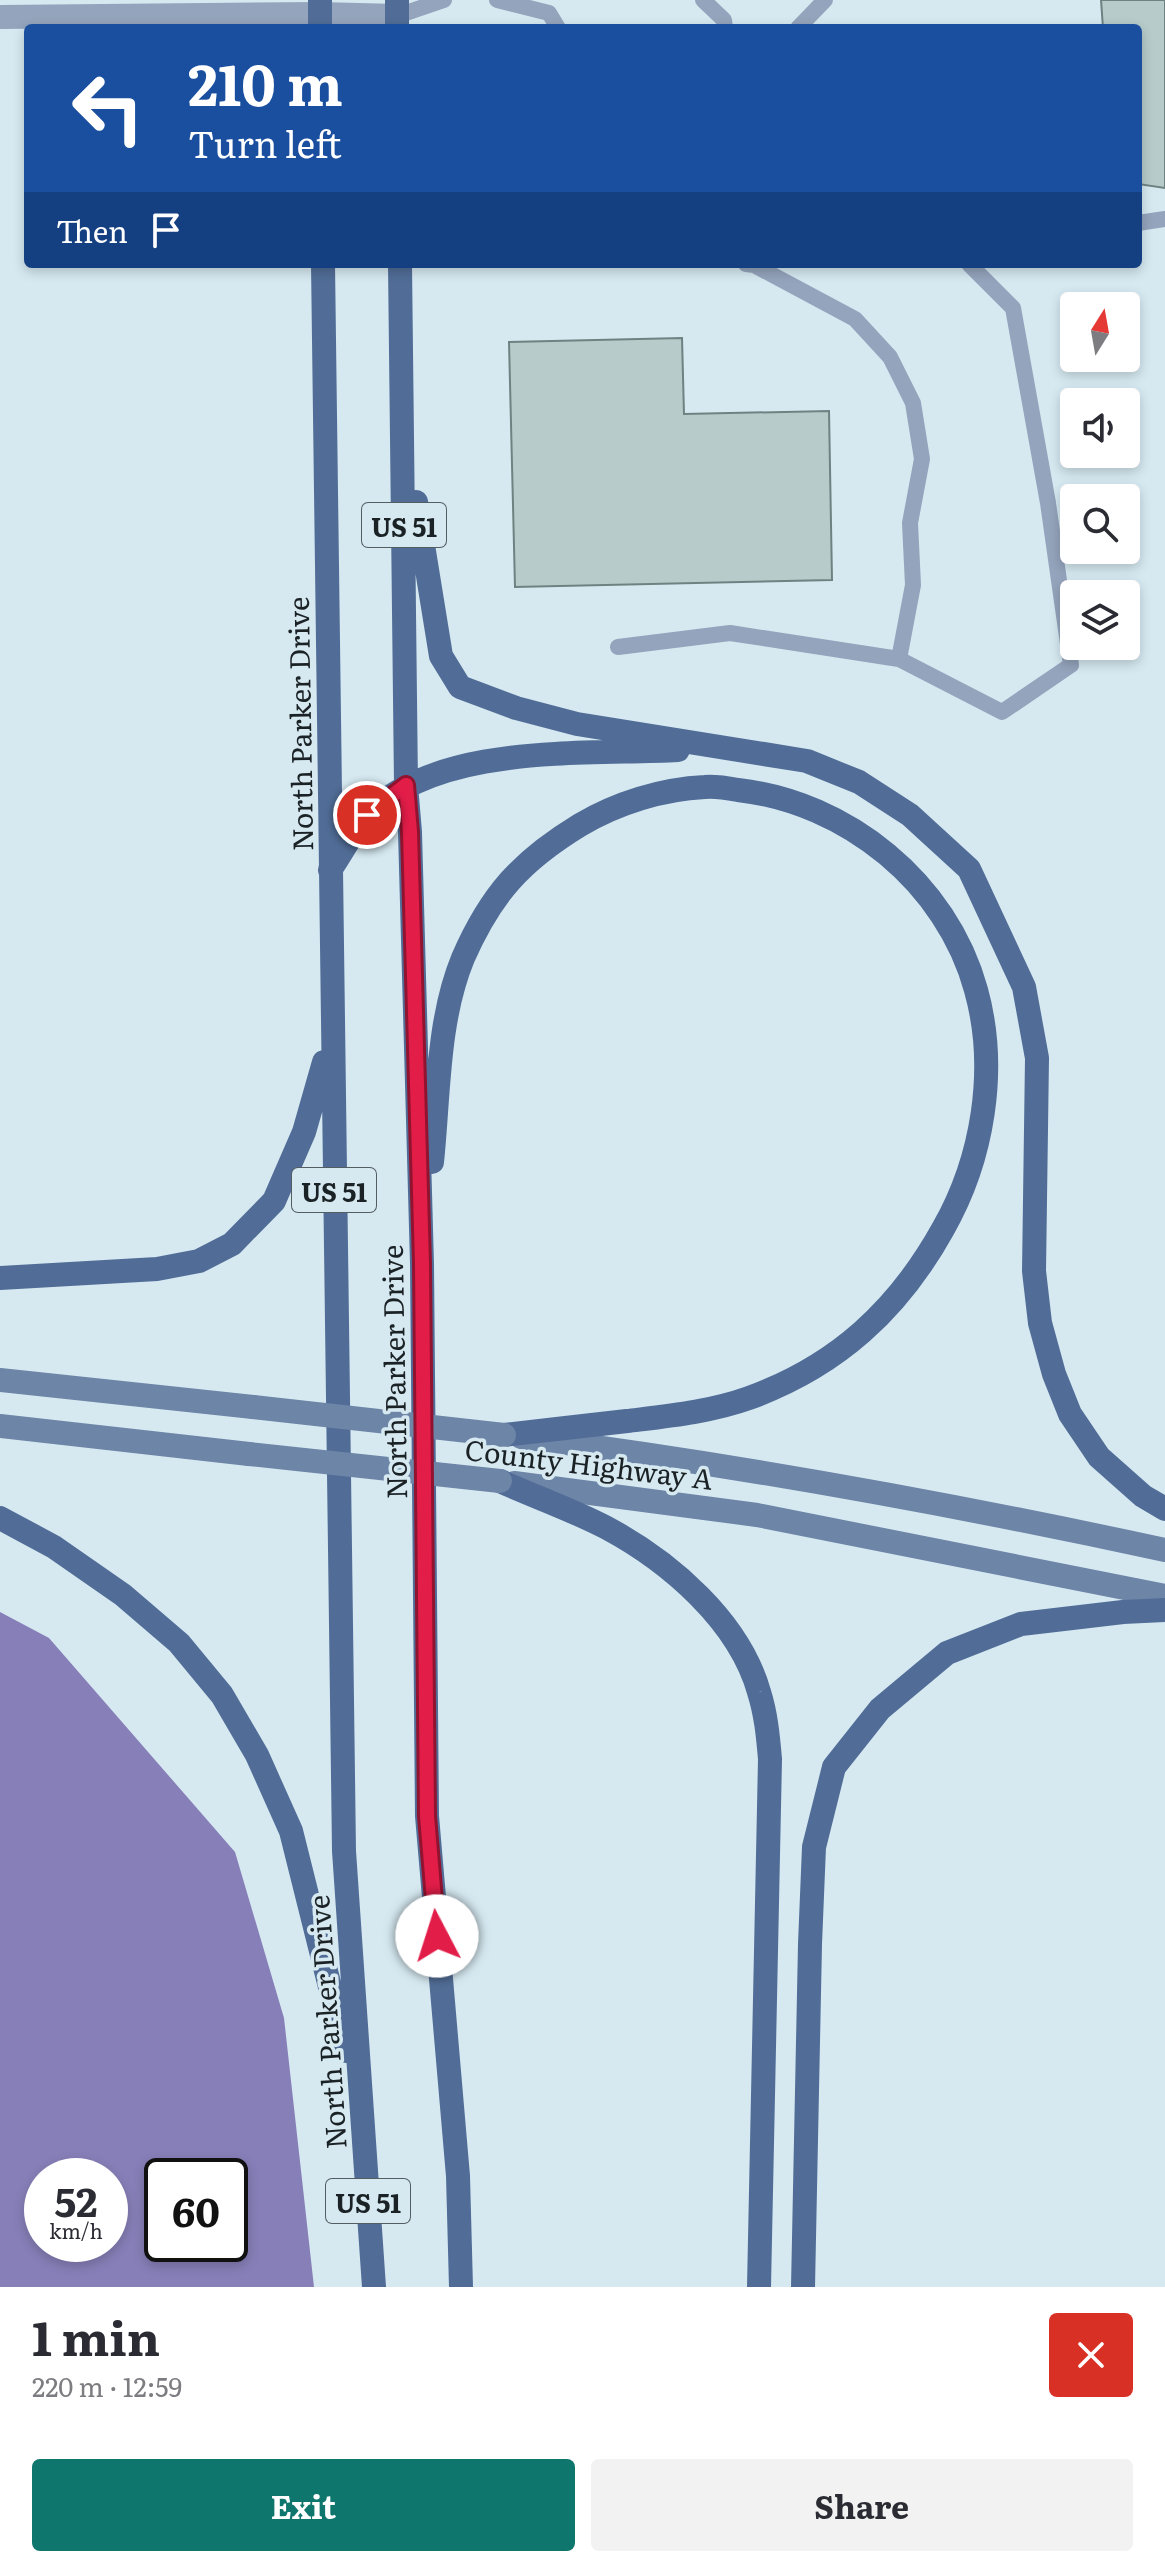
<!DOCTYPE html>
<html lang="en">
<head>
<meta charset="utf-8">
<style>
  body { margin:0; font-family:Literata,serif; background:#f2f2f3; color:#2b2b33; height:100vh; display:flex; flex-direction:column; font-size:30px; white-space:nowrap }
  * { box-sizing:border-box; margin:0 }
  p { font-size:26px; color:#7c7c81 }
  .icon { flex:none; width:44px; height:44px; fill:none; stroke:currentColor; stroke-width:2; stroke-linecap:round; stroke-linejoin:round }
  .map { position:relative; height:2287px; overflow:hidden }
  .panel { display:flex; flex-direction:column; background:#fff; flex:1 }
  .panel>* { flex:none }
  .banner { position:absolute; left:24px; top:24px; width:1118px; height:244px; border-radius:8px; box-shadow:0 4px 12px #0003; background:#1a4fa0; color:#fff; overflow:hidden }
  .needle { width:52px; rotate:11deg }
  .controls { position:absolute; left:1060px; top:292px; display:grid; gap:16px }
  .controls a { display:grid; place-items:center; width:80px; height:80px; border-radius:8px; background:#fff; box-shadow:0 4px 12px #0003; font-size:40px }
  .speed { position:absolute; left:24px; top:2158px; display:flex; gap:16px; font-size:40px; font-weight:700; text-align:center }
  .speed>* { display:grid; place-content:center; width:104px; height:104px; border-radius:50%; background:#fff; box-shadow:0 4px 12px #0003; line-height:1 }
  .speed small { font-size:20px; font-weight:400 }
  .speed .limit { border:4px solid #111; border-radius:12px; background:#fff; color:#111 }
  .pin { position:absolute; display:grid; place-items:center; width:68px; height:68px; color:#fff; margin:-34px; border:4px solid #fff; border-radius:50%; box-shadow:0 2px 8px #0007 }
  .me { position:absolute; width:88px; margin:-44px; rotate:355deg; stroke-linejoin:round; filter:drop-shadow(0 0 6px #0008) }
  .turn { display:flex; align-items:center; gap:28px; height:168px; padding:0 32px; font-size:36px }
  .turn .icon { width:104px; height:104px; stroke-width:2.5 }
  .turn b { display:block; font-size:56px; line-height:68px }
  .then { display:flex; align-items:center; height:76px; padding:0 32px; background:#0003; gap:16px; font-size:30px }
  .round { display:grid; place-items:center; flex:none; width:84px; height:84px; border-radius:8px; background:#f2f2f3 }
  .summary { display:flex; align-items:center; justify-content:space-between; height:136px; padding:0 32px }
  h1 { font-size:48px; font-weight:700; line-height:60px }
  .button { display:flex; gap:16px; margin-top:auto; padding:16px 32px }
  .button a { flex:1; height:92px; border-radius:8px; background:#0f766e; color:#fff; font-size:32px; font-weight:700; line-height:92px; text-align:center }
  .button a+a { background:#f2f2f3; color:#2b2b33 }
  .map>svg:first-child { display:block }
</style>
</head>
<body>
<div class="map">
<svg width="1165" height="2287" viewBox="0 0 1165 2287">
  <rect width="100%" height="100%" fill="#d6e9f1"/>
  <path fill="#877fb8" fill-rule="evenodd" d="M0,1612L49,1638L235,1852L284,2018L314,2287H0ZM42,2176H110V2244H42ZM162,2176H230V2244H162Z"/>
  <path fill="#b6cbca" stroke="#6e8281" stroke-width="2" d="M1101,0H1165V188L1138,184V28H1103Z
    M682,338L684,414L829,411L832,580L515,587L509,342Z"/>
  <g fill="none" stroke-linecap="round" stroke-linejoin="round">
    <path stroke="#94a4bc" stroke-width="16" d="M497,0L549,13L558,28
      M703,0L724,20L725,28
      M397,16L444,0
      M798,28L825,0
      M1138,223L1165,219
      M746,264L754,265L855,319L890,357L913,403L922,459L910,523L913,585L899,659
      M618,647L730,633L899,659L1002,712L1071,665L1048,503L1013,308L969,264"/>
    <path stroke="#94a4bc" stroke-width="24" d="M0,17L320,14L397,16"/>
    <path stroke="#6d85a7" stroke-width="24" d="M0,1380L253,1407
      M0,1426L249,1454
      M521,1437C738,1465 952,1504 1165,1550
      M514,1483L757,1515L1165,1596"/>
    <path stroke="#516d97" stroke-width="24" d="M320,0V28
      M397,0V28
      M323,264L344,1851L374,2287
      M400,264L406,785L410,832L422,1264L427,1816L458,2176L461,2287
      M416,502L441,656L460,687L516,708L577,724L807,761L859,782L910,815L969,869L1024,987L1037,1058L1034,1271L1040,1323L1054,1374L1070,1414L1099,1457L1143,1496L1165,1509
      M330,870C342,853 353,830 368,815C438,743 584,755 678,750
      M432,1162C439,1095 437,1021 463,958C491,894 521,861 580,825C617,803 662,789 705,787C716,786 727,788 738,790C847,802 947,883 976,990C998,1069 983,1159 943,1229C898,1310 837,1366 749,1398C710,1412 668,1416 627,1421C586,1426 545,1430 504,1435
      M0,1278L157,1269L199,1261L232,1244L274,1201L304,1132L324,1062
      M500,1481C535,1497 573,1510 607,1528C670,1562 739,1621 759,1692C766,1714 768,1736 770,1759L759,2287
      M0,1518L54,1547L123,1595L179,1643L222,1695L257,1755L291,1831L346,2051
      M803,2287L810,1944L814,1847L834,1767L880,1709L947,1653L1021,1624L1123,1612L1165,1610"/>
    <path stroke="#6d85a7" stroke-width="24" d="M253,1407L504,1435
      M249,1454L500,1481"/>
  </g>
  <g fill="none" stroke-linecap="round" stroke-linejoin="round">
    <g stroke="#92132f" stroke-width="20">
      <path id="route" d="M367,815L406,785L410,832L422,1264L427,1816L437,1936"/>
    </g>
    <use href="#route" stroke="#e11d48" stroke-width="14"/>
  </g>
  <g text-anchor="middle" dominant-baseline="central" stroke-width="7" stroke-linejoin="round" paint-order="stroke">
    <g fill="#d6e9f1" stroke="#535e62" stroke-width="2">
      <rect x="362" y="503" width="84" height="44" rx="6"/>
      <rect x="292" y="1168" width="84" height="44" rx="6"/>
      <rect x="326" y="2179" width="84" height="44" rx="6"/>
    </g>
    <g font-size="26" font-weight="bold" fill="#1b2225">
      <text x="404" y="525">US 51</text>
      <text x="334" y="1190">US 51</text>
      <text x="368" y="2201">US 51</text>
    </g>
    <g font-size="28" fill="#1b2225" stroke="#d6e9f1">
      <text transform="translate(299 724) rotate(-91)">North Parker Drive</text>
      <text transform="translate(393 1372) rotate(-91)">North Parker Drive</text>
      <text transform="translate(589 1463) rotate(7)">County Highway A</text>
      <text transform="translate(326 2022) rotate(-94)">North Parker Drive</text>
    </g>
  </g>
</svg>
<div class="controls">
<a><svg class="needle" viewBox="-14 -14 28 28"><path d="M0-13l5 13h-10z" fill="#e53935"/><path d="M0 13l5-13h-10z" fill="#7c7c81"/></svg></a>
<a><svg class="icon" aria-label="sound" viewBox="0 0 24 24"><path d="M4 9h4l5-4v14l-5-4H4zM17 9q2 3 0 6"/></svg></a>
<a><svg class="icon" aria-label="search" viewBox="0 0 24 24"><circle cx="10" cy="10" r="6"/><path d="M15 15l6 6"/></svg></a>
<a><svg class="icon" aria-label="layers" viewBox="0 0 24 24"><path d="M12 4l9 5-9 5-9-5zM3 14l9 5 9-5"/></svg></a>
</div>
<div class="speed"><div>52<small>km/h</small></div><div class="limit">60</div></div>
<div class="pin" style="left:367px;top:815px;background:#d93025"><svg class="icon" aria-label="arrive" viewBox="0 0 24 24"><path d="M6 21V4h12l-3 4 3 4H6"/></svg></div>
<svg class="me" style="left:437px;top:1936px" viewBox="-20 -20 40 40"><circle r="19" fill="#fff"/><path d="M0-13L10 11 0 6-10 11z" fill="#e11d48"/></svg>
<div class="banner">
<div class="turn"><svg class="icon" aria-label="left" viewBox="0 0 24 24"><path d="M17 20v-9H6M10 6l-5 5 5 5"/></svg><div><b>210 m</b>Turn left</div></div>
<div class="then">Then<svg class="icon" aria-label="arrive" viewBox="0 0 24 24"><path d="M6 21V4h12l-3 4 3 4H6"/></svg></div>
</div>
</div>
<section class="panel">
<div class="summary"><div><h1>1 min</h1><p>220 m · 12:59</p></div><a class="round" style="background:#d93025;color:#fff"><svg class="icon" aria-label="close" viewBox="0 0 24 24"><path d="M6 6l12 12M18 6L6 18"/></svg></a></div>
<div class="button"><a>Exit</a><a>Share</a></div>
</section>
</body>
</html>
